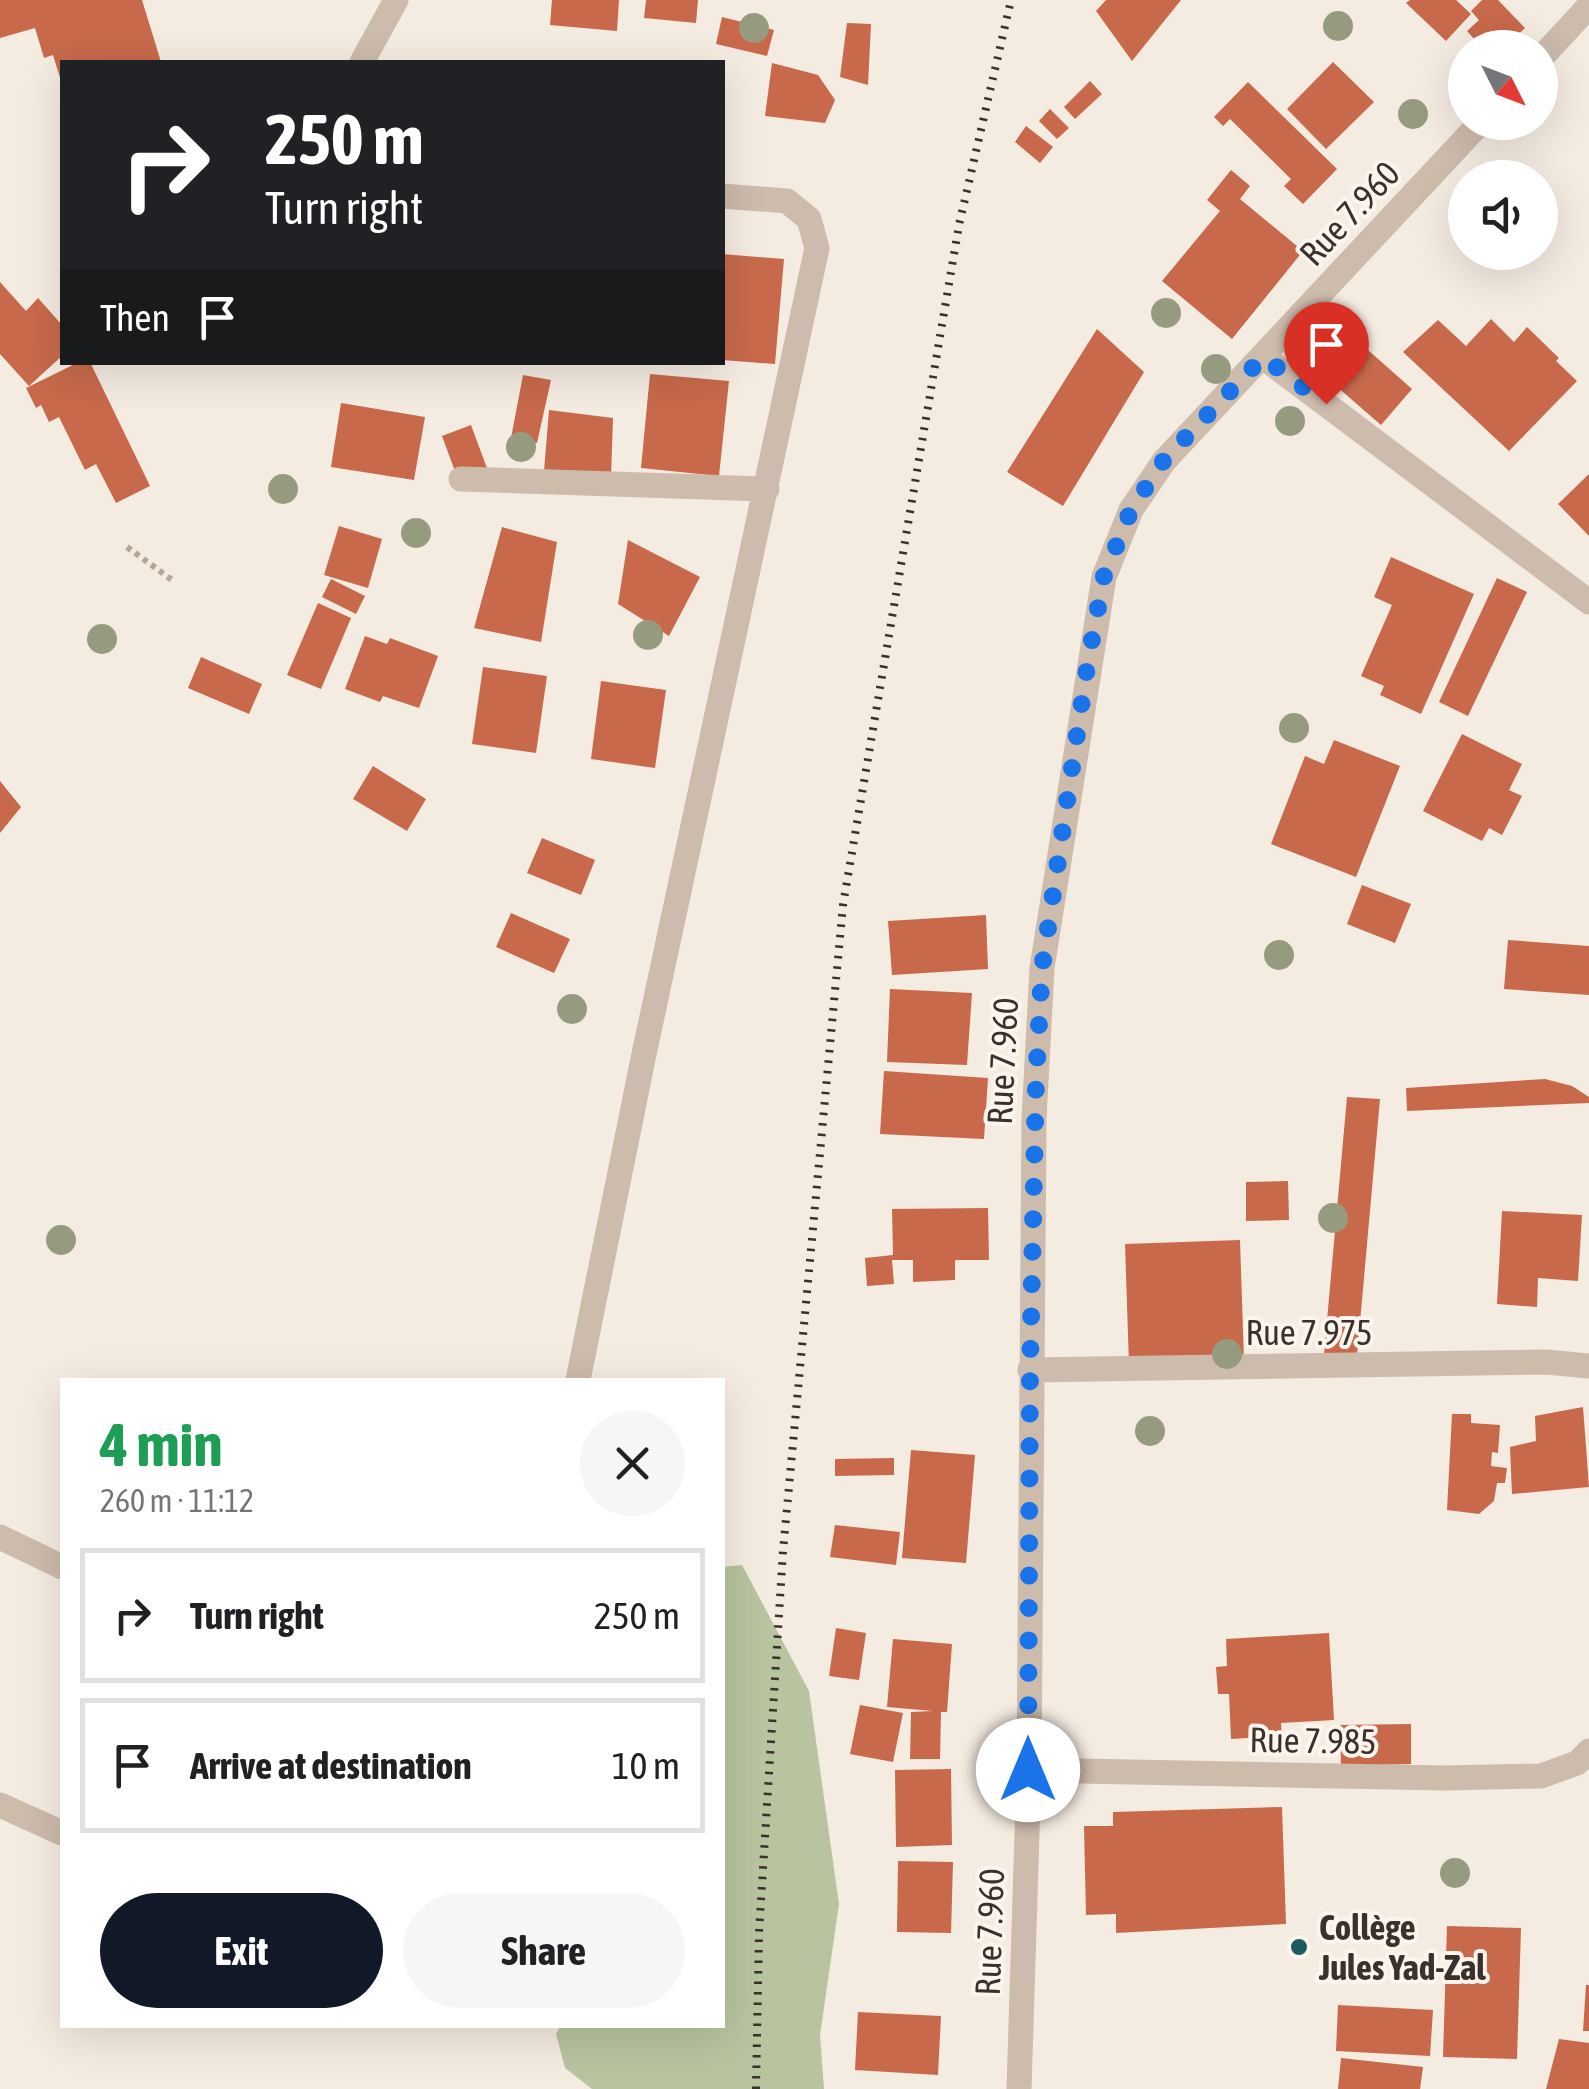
<!DOCTYPE html>
<html lang="en">
<head>
<meta charset="utf-8">
<style>
  body { margin:0; font-family:"Asap Condensed",sans-serif; background:#f6f6f6; color:#202124; height:100vh; display:flex; flex-direction:column; font-size:38px; white-space:nowrap }
  * { box-sizing:border-box; margin:0 }
  p { font-size:32px; color:#757577 }
  .icon { flex:none; width:55px; height:55px; fill:none; stroke:currentColor; stroke-width:2; stroke-linecap:round; stroke-linejoin:round }
  .map { position:relative; flex:1; overflow:hidden }
  .panel { position:absolute; left:60px; top:1378px; width:665px; height:650px; display:flex; flex-direction:column; background:#fff; border-radius:0px; box-shadow:0 10px 40px #0002 }
  .panel>* { flex:none }
  .top-card { position:absolute; left:60px; top:60px; width:665px; height:305px; border-radius:0px; box-shadow:0 10px 40px #0002; background:#202124; color:#fff; overflow:hidden }
  .needle { width:65px; rotate:132deg }
  .controls { position:absolute; left:1448px; top:30px; display:grid; gap:20px }
  .controls a { display:grid; place-items:center; width:110px; height:110px; border-radius:50%; background:#fff; box-shadow:0 10px 40px #0002; font-size:50px }
  .pin { position:absolute; display:grid; place-items:center; width:85px; height:85px; color:#fff; margin:-102px -42px; border-radius:50% 50% 50% 0; rotate:-45deg; box-shadow:0 0 10px #0007 }
  .pin .icon { rotate:45deg }
  .me { position:absolute; width:110px; margin:-55px; rotate:0deg; stroke-linejoin:round; filter:drop-shadow(0 0 8px #0008) }
  .turn { display:flex; align-items:center; gap:35px; height:210px; padding:0 40px; font-size:45px }
  .turn .icon { width:130px; height:130px; stroke-width:2.5 }
  .turn b { display:block; font-size:70px; line-height:85px }
  .then { display:flex; align-items:center; height:95px; padding:0 40px; background:#0003; gap:20px; font-size:38px }
  .round { display:grid; place-items:center; flex:none; width:105px; height:105px; border-radius:52px; background:#f6f6f6 }
  .summary { display:flex; align-items:center; justify-content:space-between; height:170px; padding:0 40px }
  h1 { font-size:60px; font-weight:700; line-height:75px; color:#1e9e55 }
  .primary-button { display:flex; gap:20px; margin-top:auto; padding:20px 40px }
  .primary-button a { flex:1; height:115px; border-radius:60px; background:#111827; color:#fff; font-size:40px; font-weight:700; line-height:115px; text-align:center }
  .primary-button a+a { background:#f6f6f6; color:#202124 }
  ul { padding:0; list-style:none }
  li { display:flex; align-items:center; gap:30px; height:135px; margin:0 20px 15px; padding:0 20px; border:5px solid #e0e0e0; border-radius:0px }
  li div { flex:1 }
  li b { display:block; font-size:38px }
  li em { font-style:normal }
  .map>svg:first-child { display:block }
</style>
</head>
<body>
<div class="map">
<svg width="1589" height="2089" viewBox="0 0 1589 2089">
  <rect width="100%" height="100%" fill="#f4ebe1"/>
  <path fill="#b8c4a0" d="M742,1565L809,1691L839,1904L820,2035L824,2089H592L565,2068L556,2034L561,2025H722V1567Z"/>
  <path fill="#c8694b" d="M0,0H142L161,62H62V84L53,55L44,58L35,28L0,38Z
    M552,0H619L617,31L550,25Z
    M646,0H698L696,23L644,18Z
    M1106,0H1181L1132,61L1096,11Z
    M1410,0H1456L1471,14L1446,41L1406,3Z
    M1482,0H1498L1525,28L1504,48H1482L1467,31L1479,20L1471,11Z
    M722,17L774,30L767,56L716,44Z
    M847,23L871,24L868,85L840,77Z
    M1333,62L1374,102L1326,149L1287,109Z
    M772,63L818,75L835,100L825,123L765,116Z
    M1090,81L1102,94L1075,119L1064,107Z
    M1248,82L1337,169L1303,204L1284,186L1291,179L1230,119L1223,126L1214,117Z
    M1050,109L1069,128L1057,139L1039,121Z
    M1026,126L1053,147L1040,163L1015,142Z
    M1506,163L1520,178H1491Z
    M1231,170L1250,186L1240,199L1303,251L1232,339L1162,281L1220,211L1207,200Z
    M722,254L784,259L775,364L722,360Z
    M0,282L26,311L38,298L62,325V356L29,386L0,354Z
    M1491,319L1514,342L1527,327L1559,358L1556,361L1577,381L1509,451L1403,352L1438,320L1466,346Z
    M1097,329L1144,372L1063,506L1007,472Z
    M1360,343L1412,389L1381,425L1328,379Z
    M79,362H90L150,486L116,503L96,464L85,470L59,417L49,422L41,405L36,408L26,388Z
    M650,374L729,381L719,476L641,468Z
    M523,375L551,380L537,443L511,438Z
    M341,403L425,417L414,480L331,467Z
    M549,410L613,418L611,477L544,471Z
    M471,425L488,471L459,482L442,436Z
    M1589,474V536L1558,504Z
    M339,526L382,539L368,588L324,575Z
    M502,527L557,542L541,642L474,628Z
    M628,540L700,577L669,636L618,604Z
    M1391,557L1474,594L1421,714L1380,695L1384,686L1361,676L1392,605L1374,597Z
    M1497,578L1527,592L1468,716L1439,702Z
    M331,579L365,596L356,614L322,597Z
    M318,603L351,618L321,689L287,675Z
    M365,636L387,644L390,638L438,656L419,708L383,696L380,702L345,689Z
    M201,657L262,684L249,714L188,688Z
    M483,667L547,676L536,753L472,744Z
    M601,681L666,690L655,768L591,759Z
    M1462,734L1522,764L1509,790L1522,796L1502,835L1489,828L1482,841L1423,811Z
    M1334,740L1400,766L1356,877L1271,844L1305,756L1324,764Z
    M373,766L426,799L407,831L353,799Z
    M0,781L21,807L0,833Z
    M542,838L595,860L581,895L527,873Z
    M1362,885L1411,904L1395,943L1347,924Z
    M511,913L570,939L554,973L496,947Z
    M986,915L988,969L892,975L888,921Z
    M1508,940L1589,946V995L1504,989Z
    M890,989L972,993L967,1065L887,1062Z
    M884,1071L988,1078L984,1139L880,1134Z
    M1545,1079L1572,1086L1589,1097V1103L1407,1111L1406,1088Z
    M1347,1097L1380,1099L1357,1356L1324,1354Z
    M1288,1181L1289,1220L1246,1221V1182Z
    M988,1208L989,1260H955V1280L913,1282V1260H892L894,1284L867,1286L865,1258L893,1255L892,1209Z
    M1502,1211L1582,1215L1578,1281L1538,1278L1537,1307L1497,1304Z
    M1240,1240L1244,1361L1129,1365L1125,1244Z
    M1583,1407L1589,1487L1512,1494L1510,1447L1536,1441L1535,1416Z
    M1452,1414H1471V1423L1500,1425L1498,1453L1492,1452L1491,1466L1507,1468L1505,1483H1497L1494,1501L1479,1514L1447,1510Z
    M911,1450L975,1455L966,1563L902,1558Z
    M894,1458V1475L835,1476V1459Z
    M835,1525L900,1532L896,1565L830,1557Z
    M836,1628L866,1633L859,1680L829,1676Z
    M1329,1633L1334,1720L1281,1723L1282,1736L1231,1739L1229,1694H1218L1216,1667L1227,1666L1226,1639Z
    M893,1639L952,1644L947,1712H941L940,1759H910L911,1712L933,1711L887,1707Z
    M860,1705L903,1713L893,1762L850,1754Z
    M1411,1724V1764L1341,1766L1340,1725Z
    M951,1769L952,1845L896,1847L895,1770Z
    M1282,1807L1286,1924L1116,1933V1914L1086,1915L1084,1826H1113V1812Z
    M898,1861L953,1862L951,1933L897,1932Z
    M1447,1926L1521,1928L1517,2059L1443,2057Z
    M1586,1985H1589V2031H1583Z
    M1338,2005L1433,2010L1430,2056L1336,2051Z
    M858,2012L941,2016L938,2075L855,2070Z
    M1559,2039L1589,2043V2089H1546Z
    M1341,2058L1423,2067L1420,2089H1338Z"/>
  <g fill="none" stroke-linecap="round" stroke-linejoin="round">
    <path stroke="#b9a596" stroke-width="6" stroke-dasharray="5 5" stroke-linecap="butt" d="M127,547L172,580"/>
    <path stroke="#cdbbac" stroke-width="25" d="M362,62L396,0
      M1263,357L1589,602
      M461,479L767,489
      M1030,1370L1546,1362L1589,1366
      M578,1380L644,1054L817,248L809,219L787,201L722,196
      M0,1537L62,1567
      M1029,1770L1444,1778L1541,1776L1577,1763L1589,1751
      M0,1805L62,1833"/>
    <path stroke="#cdbbac" stroke-width="25" d="M1540,59L1589,6
      M1019,2089L1029,1770L1034,1119L1042,968L1104,577L1131,510L1164,461L1481,122"/>
    <path stroke="#3b302b" stroke-width="8" stroke-dasharray="2.5 8" stroke-linecap="butt" d="M756,2089L759,1932L783,1551L843,905L959,225L1011,0"/>
  </g>
  <g fill="#969b7f">
    <circle cx="1338" cy="26" r="15"/>
    <circle cx="754" cy="28" r="15"/>
    <circle cx="1413" cy="114" r="15"/>
    <circle cx="1166" cy="313" r="15"/>
    <circle cx="1216" cy="369" r="15"/>
    <circle cx="1290" cy="421" r="15"/>
    <circle cx="521" cy="447" r="15"/>
    <circle cx="283" cy="489" r="15"/>
    <circle cx="416" cy="533" r="15"/>
    <circle cx="648" cy="635" r="15"/>
    <circle cx="102" cy="639" r="15"/>
    <circle cx="1294" cy="728" r="15"/>
    <circle cx="1279" cy="955" r="15"/>
    <circle cx="572" cy="1009" r="15"/>
    <circle cx="1333" cy="1218" r="15"/>
    <circle cx="61" cy="1240" r="15"/>
    <circle cx="1227" cy="1354" r="15"/>
    <circle cx="1150" cy="1431" r="15"/>
    <circle cx="1455" cy="1873" r="15"/>
  </g>
  <g fill="none" stroke-linecap="round" stroke-linejoin="round">
    <path stroke="#1a73e8" stroke-width="18" stroke-dasharray="0 32.4" d="M1028,1770L1030,1370L1036,1081L1042,968L1088,661L1104,576L1131,510L1164,460L1263,357L1326,404"/>
  </g>
  <circle fill="#1f5a5e" stroke="#fbf5ee" stroke-width="4" cx="1299" cy="1947" r="10"/>
  <g text-anchor="middle" dominant-baseline="central" stroke-width="8" stroke-linejoin="round" paint-order="stroke">
    <g font-size="35" fill="#3b302b" stroke="#fbf5ee">
      <text transform="translate(1349 213) rotate(-47)">Rue 7.960</text>
      <text transform="translate(1002 1061) rotate(-87)">Rue 7.960</text>
      <text x="1309" y="1332">Rue 7.975</text>
      <text transform="translate(1313 1740) rotate(1)">Rue 7.985</text>
      <text transform="translate(989 1932) rotate(-88)">Rue 7.960</text>
    </g>
    <g font-size="35" font-weight="bold" fill="#3b302b" stroke="#fbf5ee" text-anchor="start">
      <text x="1319" y="1927">Collège<tspan x="1319" dy="40">Jules Yad-Zal</tspan></text>
    </g>
  </g>
</svg>
<div class="controls">
<a><svg class="needle" viewBox="-14 -14 28 28"><path d="M0-13l5 13h-10z" fill="#e53935"/><path d="M0 13l5-13h-10z" fill="#757577"/></svg></a>
<a><svg class="icon" aria-label="sound" viewBox="0 0 24 24"><path d="M4 9h4l5-4v14l-5-4H4zM17 9q2 3 0 6"/></svg></a>
</div>
<div class="pin" style="left:1326px;top:404px;background:#d93025"><svg class="icon" aria-label="arrive" viewBox="0 0 24 24"><path d="M6 21V4h12l-3 4 3 4H6"/></svg></div>
<svg class="me" style="left:1028px;top:1770px" viewBox="-20 -20 40 40"><circle r="19" fill="#fff"/><path d="M0-13L10 11 0 6-10 11z" fill="#1a73e8"/></svg>
<div class="top-card">
<div class="turn"><svg class="icon" aria-label="right" viewBox="0 0 24 24"><path d="M7 20v-9h11M14 6l5 5-5 5"/></svg><div><b>250 m</b>Turn right</div></div>
<div class="then">Then<svg class="icon" aria-label="arrive" viewBox="0 0 24 24"><path d="M6 21V4h12l-3 4 3 4H6"/></svg></div>
</div>
<section class="panel">
<div class="summary"><div><h1>4 min</h1><p>260 m · 11:12</p></div><a class="round"><svg class="icon" aria-label="close" viewBox="0 0 24 24"><path d="M6 6l12 12M18 6L6 18"/></svg></a></div>
<ul>
<li><svg class="icon" aria-label="right" viewBox="0 0 24 24"><path d="M7 20v-9h11M14 6l5 5-5 5"/></svg><div><b>Turn right</b></div><em>250 m</em></li>
<li><svg class="icon" aria-label="arrive" viewBox="0 0 24 24"><path d="M6 21V4h12l-3 4 3 4H6"/></svg><div><b>Arrive at destination</b></div><em>10 m</em></li>
</ul>
<div class="primary-button"><a>Exit</a><a>Share</a></div>
</section>
</div>
</body>
</html>
